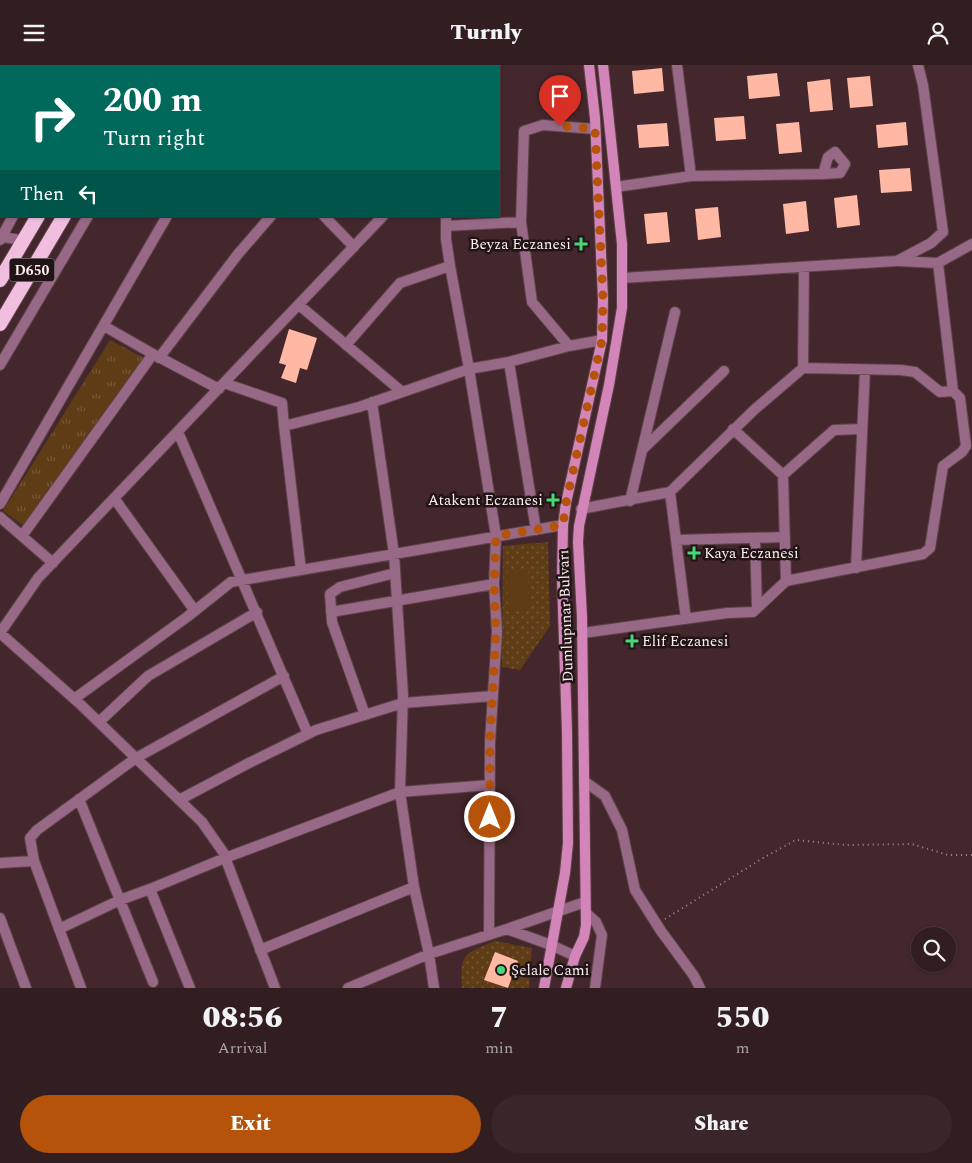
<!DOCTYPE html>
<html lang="en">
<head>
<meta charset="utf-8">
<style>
  body { margin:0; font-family:Spectral,serif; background:#3a262a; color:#f1f3f6; height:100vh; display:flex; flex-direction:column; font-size:19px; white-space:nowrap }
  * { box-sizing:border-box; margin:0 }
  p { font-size:16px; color:#a8a2a5 }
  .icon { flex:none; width:28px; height:28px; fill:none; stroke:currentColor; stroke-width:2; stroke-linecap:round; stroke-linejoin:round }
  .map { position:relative; height:923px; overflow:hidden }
  .side { display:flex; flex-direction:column; background:#321d21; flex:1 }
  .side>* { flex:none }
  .banner { position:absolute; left:0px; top:0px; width:500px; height:152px; box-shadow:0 1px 4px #0004,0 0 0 1px #4d3b3f; background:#00695c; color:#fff; overflow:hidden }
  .tools { position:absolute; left:911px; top:862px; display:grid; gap:10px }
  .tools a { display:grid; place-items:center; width:45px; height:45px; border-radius:50%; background:#321d21; box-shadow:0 1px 4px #0004,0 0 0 1px #4d3b3f; font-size:25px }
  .pin { position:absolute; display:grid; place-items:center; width:42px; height:42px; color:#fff; margin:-51px -21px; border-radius:50% 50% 50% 0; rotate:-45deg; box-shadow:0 0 5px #0007 }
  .pin .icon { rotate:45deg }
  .me { position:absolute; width:55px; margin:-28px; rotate:0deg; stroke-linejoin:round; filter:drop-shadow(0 0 4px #0008) }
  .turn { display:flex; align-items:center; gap:18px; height:105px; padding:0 20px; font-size:22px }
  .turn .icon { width:65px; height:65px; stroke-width:2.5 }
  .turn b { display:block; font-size:35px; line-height:42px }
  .then { display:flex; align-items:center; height:48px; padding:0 20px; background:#0003; gap:10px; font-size:19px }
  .eta { display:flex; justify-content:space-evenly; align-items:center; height:85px; text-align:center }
  .eta b { font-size:30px; font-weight:800; line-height:35px }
  .button { display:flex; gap:10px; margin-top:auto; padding:10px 20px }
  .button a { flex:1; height:58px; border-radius:30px; background:#b45309; color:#fff; font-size:20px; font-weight:800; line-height:58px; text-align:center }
  .button a+a { background:#3a262a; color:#f1f3f6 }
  header { display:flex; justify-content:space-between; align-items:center; height:65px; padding:0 20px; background:#321d21; font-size:22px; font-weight:800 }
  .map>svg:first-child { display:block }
</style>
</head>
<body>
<header><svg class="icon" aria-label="menu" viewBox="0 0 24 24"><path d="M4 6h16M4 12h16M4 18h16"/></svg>Turnly<svg class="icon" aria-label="person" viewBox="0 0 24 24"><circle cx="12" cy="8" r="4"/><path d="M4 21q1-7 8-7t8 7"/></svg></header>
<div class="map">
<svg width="972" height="923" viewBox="0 0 972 923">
  <defs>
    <pattern id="grass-tufts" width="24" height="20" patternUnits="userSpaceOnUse" patternTransform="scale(1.25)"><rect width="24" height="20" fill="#5e3c16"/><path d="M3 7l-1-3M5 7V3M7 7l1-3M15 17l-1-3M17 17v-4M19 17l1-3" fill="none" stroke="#765838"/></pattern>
    <pattern id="park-dots" width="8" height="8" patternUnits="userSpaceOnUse" patternTransform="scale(1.25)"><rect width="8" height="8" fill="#5e3c16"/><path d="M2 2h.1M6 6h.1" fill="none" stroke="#765838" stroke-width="1.8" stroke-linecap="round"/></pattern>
  </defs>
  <rect width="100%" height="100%" fill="#43272c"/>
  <path fill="url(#grass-tufts)" d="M110,275L144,293L23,460L3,446Z"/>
  <path fill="url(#park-dots)" d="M548,477L550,561L520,605L502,602L503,481Z
    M495,876L532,883L529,923H462C460,887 464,889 495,876Z"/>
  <path fill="#5e3c16" d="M528,506L529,545L508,547L507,507Z"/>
  <path fill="#ffb8a4" d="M662,3L664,26L634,29L632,6Z
    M777,8L780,31L749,34L747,11Z
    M870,11L873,41L850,43L847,13Z
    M830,14L833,45L810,47L807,17Z
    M744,51L746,74L716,76L714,53Z
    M799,57L802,87L779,89L776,59Z
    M906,57L908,80L878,83L876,60Z
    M667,58L669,81L639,83L637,60Z
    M910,103L912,126L881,128L879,105Z
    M857,130L860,160L837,163L834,133Z
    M806,136L809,166L786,169L783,139Z
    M718,142L721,172L698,175L695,144Z
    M667,147L670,177L647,179L644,149Z
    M289,264L317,273L307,305L300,303L296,318L281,313L286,300L279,298Z
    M495,887L518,896L508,923L484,915Z"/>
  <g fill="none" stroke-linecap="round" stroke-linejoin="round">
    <g stroke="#5d4347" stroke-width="12">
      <path id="minor" d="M309,0V1
        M463,0V1
        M677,0L691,111
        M95,1V0
        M179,1L180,0
        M470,1L471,0
        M616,122L691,111L823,109L840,108L845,99L835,87L828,92L823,109
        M324,151L354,182
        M446,151V174L450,201L469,304L496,471L494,519L497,567L490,677L489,870
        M446,161L521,157
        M0,171L24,176
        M0,175L13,151
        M898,196L938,198L972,179
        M938,198L953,326
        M622,213L897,196L931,178L943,167L923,20L918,0
        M299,240L401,326
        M104,261L153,289L219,324
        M346,280L400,218L450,201
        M569,281L532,237L521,157L524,66L543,60L595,64
        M159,293L238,189L271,151
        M509,297L536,465
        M0,300L88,151
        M803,303L804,202
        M224,318L282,338L284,361L301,505
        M372,337L394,489L403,630L400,727L414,822L429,889L434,923
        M284,361L359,342L469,304L509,297L569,281L602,275
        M733,364L783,410L786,516
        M178,367L308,669
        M643,384L724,306
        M783,410L834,365L862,364
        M670,427L686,554
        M114,433L195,546
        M630,436L675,247
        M0,439L167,151
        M581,444L670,427L754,345L803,303L901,305L915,307L940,327L953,326L960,333L966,381L962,387L943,401L930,483L923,489L786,516L753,547L727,548L583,568
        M0,452L53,498
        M22,471L153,289
        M755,473L757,543
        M676,475L785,472
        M856,503L865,305
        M331,547L494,519
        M0,568L38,513L383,151
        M0,568L79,638L202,757L223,787L275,923
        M74,634L187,552L231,517L563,460
        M365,650L332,557L330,529L340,522L395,508
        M99,657L148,611L257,547
        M584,716L605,731L622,765L635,825L661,866L694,911L700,923
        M79,734L153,917
        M179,735L247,699L316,665L403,638L493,631
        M0,798L34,796
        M150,824L190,923
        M586,848L596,857L602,870L595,923
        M0,853L26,923
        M59,864L120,835L150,824L225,793L400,727L490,720
        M507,864L585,837
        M260,885L414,822
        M81,923L34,796L30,773L37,765L136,693L284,611
        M348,923L429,889L507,864L551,880L575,891"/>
    </g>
    <g stroke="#5d4347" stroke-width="12">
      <path id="secondary" d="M544,923L565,808L568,778L567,667L562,513L563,460L566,438L602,275L603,234L595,53L589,0
        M566,923L575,891L584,872L586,860L582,552L578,477L579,461L609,320L622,243V179L603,0"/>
    </g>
    <g stroke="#5d4347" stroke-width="16">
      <path id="trunk" d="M126,1L127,0
        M153,1L154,0
        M0,215L38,151
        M0,259L64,151"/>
    </g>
    <path stroke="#a48e92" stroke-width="2" stroke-dasharray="1 4" stroke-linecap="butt" d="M665,854L763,793L796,775L846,780L912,779L948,790H972"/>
    <use href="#minor" stroke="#986887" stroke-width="10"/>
    <use href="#secondary" stroke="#d385b9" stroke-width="10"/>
    <use href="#trunk" stroke="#f2bee0" stroke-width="14"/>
  </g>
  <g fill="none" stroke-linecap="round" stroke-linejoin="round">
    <path stroke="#b45309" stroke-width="9" stroke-dasharray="0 16.2" d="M490,752V677L496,567L494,519L496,471L563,460L566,438L602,275L603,234L595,64L560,61"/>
  </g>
  <g fill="#49d778" stroke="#211416" stroke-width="2">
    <path d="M578.5 171.5h5v5h5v5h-5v5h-5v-5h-5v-5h5z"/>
    <path d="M550.5 427.5h5v5h5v5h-5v5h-5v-5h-5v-5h5z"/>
    <path d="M691.5 480.5h5v5h5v5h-5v5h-5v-5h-5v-5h5z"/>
    <path d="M629.5 568.5h5v5h5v5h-5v5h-5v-5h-5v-5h5z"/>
    <circle cx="501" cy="905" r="5"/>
  </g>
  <g text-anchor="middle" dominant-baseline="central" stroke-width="5" stroke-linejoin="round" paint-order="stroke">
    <rect fill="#211416" stroke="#bcadaf" stroke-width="1" x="9.5" y="193.5" width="45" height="23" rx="4"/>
    <g font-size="14" font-weight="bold" fill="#feeef0">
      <text x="32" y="205">D650</text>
    </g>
    <g font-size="15" fill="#feeef0" stroke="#211416" text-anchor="start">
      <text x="571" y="179" text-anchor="end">Beyza Eczanesi</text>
      <text x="543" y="435" text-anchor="end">Atakent Eczanesi</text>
      <text x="704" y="488">Kaya Eczanesi</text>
      <text x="642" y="576">Elif Eczanesi</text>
      <text x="511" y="905">Şelale Cami</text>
    </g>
    <g font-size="15" fill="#feeef0" stroke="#211416">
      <text transform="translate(566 551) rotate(-92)">Dumlupınar Bulvarı</text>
    </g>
  </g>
</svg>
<div class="tools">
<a><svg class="icon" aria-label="search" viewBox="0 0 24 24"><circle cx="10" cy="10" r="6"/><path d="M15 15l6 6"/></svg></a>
</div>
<div class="pin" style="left:560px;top:61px;background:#d93025"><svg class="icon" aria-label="arrive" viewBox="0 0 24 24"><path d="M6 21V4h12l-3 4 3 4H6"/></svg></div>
<svg class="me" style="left:490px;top:752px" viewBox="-20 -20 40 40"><circle r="17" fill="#b45309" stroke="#fff" stroke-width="3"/><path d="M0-11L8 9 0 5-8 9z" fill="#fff"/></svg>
<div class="banner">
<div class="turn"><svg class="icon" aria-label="right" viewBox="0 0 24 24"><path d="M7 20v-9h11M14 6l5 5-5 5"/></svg><div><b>200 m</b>Turn right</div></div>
<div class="then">Then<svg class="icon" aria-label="left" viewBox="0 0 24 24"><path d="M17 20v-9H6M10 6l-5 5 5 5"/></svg></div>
</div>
</div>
<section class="side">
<div class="eta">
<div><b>08:56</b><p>Arrival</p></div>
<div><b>7</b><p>min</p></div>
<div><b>550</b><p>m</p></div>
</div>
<div class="button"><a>Exit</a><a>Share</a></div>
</section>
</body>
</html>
